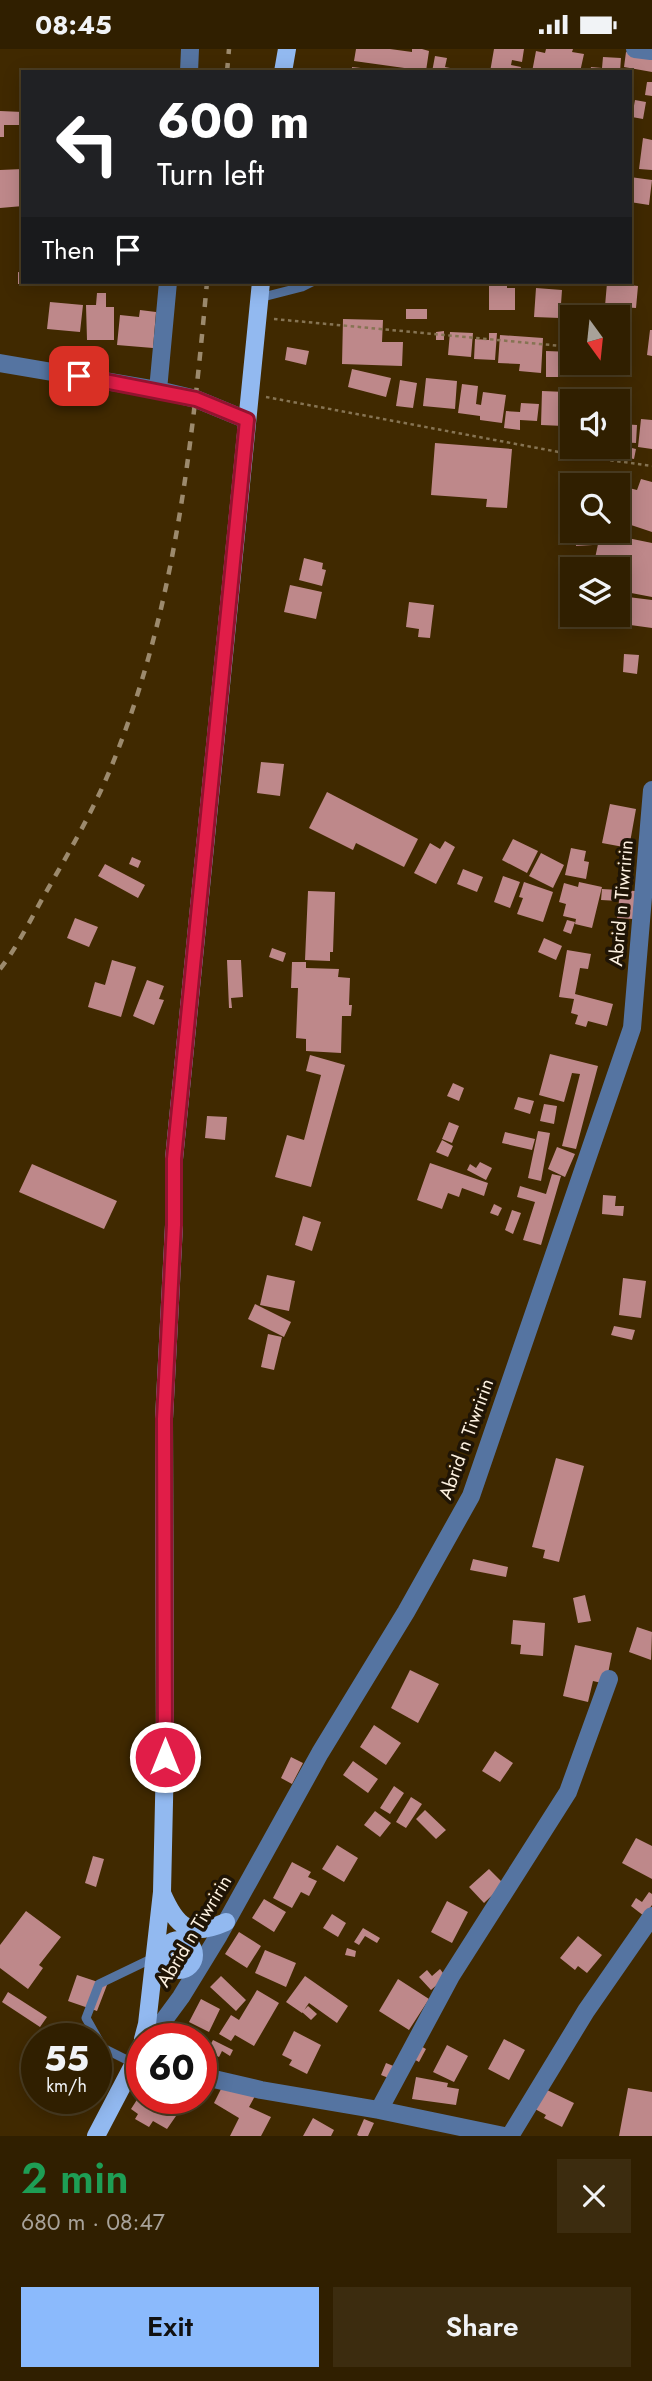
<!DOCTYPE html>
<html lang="en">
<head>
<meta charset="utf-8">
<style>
  body { margin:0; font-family:Jost,sans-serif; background:#3c2c0f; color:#f1f3f6; height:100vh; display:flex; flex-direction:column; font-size:26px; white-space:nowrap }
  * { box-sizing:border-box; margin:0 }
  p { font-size:23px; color:#a8a299 }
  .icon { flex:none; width:38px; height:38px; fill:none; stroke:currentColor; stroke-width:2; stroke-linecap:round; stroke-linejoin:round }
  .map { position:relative; height:2087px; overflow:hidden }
  .sheet { display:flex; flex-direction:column; background:#301f00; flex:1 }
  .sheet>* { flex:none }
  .hud { position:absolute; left:21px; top:21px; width:611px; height:214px; border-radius:0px; box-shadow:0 4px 18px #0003,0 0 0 2px #4b3d22; background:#202124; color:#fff; overflow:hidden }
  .needle { width:46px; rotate:165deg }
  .controls { position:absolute; left:560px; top:256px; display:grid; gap:14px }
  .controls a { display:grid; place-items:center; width:70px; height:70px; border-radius:0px; background:#301f00; box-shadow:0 4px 18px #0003,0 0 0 2px #4b3d22; font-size:35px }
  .speed { position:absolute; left:21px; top:1974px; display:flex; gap:14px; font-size:35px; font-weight:700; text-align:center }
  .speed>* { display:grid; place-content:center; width:91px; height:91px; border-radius:50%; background:#301f00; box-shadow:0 4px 18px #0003,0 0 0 2px #4b3d22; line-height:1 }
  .speed small { font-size:18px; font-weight:400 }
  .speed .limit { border:10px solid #d22; background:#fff; color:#111 }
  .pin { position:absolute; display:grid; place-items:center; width:60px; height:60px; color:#fff; margin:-30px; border-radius:14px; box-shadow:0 4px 10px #0006 }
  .me { position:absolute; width:77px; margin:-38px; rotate:0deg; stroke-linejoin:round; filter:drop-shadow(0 0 5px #0008) }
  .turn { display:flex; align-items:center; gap:24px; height:147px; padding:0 21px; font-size:32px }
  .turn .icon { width:91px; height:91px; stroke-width:2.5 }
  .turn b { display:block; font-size:49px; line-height:60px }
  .then { display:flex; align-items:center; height:66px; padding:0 21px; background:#0003; gap:14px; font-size:26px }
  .round { display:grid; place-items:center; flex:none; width:74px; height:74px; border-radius:0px; background:#3c2c0f }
  .headline { display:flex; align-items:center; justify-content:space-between; height:119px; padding:0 21px }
  h1 { font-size:42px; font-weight:600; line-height:52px; color:#1e9e55 }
  .cta { display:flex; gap:14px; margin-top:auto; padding:14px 21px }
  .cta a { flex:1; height:80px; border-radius:0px; background:#8bbafc; color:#111; font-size:28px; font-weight:600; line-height:80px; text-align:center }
  .cta a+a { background:#3c2c0f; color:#f1f3f6 }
  .status { display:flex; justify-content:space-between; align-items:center; height:49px; padding:0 35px; background:#301f00; direction:ltr }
  .status svg { height:19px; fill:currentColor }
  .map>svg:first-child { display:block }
</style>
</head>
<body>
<div class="status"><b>08:45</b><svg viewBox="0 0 49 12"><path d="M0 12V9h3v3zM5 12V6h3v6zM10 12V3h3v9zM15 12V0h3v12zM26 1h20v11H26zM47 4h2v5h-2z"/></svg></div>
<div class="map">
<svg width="652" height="2087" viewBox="0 0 652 2087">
  <rect width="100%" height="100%" fill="#402900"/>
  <path fill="#be888a" d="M356,0H390L412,3V0H422L429,2L426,22L354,12Z
    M494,0H524L522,13L512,11L511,16L521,18L520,23H490Z
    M546,0H573L572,3L584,5L580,23H532L536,2L545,4Z
    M626,3L652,8V23L624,18Z
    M435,7L447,9L445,18L455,20V23H432Z
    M603,8L621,9L620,23H590L591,18L602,19Z
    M352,18L379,21V23H352Z
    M647,33H652V47L645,46Z
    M635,51L646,53L643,70L632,68Z
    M0,62L23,63V76H4V88H0Z
    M643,89L652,91V121L639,120Z
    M23,120V157L0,159V121Z
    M630,128L652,131L649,156L630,153Z
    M18,223L23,224V233H44V236L18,235Z
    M489,233H507V239H515V261H489Z
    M607,234L638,237L636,259L605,257Z
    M536,239L562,241L560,269L534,268Z
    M97,244H106V258H114V291H87L86,256H96Z
    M50,253L83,256L80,283L47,280Z
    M406,260H427V270H406Z
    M140,261L156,263L153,299L117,296L120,266L139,268Z
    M343,270L383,271L382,293H403L402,317L342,315Z
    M650,281H652V307L647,306Z
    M444,282V291H436V283Z
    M450,283L473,284L471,308L448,306Z
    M489,284H497L495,311L474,310L475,290L489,291Z
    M500,286L543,289L541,324L519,322L520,315L498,314Z
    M287,298L309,302L306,316L285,311Z
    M546,302L572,303L574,328H546Z
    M352,320L391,329L386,348L348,338Z
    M426,329L457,332L455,360L423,357Z
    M400,331L417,334L413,359L396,357Z
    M462,335L478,337L476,355L481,356L483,343L506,346L502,374L480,371V367L458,364Z
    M542,342L566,343L564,377L541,376Z
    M521,354L539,355L537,372L520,371V381L504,379L506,362L520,363Z
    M641,370L652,371V400L638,398Z
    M620,375L637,376L636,394L618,393Z
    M435,394L512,400L507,459L486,458L487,450L431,446Z
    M619,396L636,400L634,410L616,406Z
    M641,430L652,433V483L628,475L632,466L622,462L629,439L637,441Z
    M575,481H592L593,496L576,497Z
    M601,481H614L613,486L652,494V548L626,543L632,514L616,511L614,518L594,514Z
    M304,509L323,514L322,520L326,521L322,537L299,531Z
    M290,536L322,543L316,570L284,563Z
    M620,547L652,551V579L616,574Z
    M409,553L434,556L430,589L418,588L419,580L406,578Z
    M624,605L639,606L637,625L623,623Z
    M261,713L284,715L280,747L257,744Z
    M327,743L418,790L404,818L356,794L353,801L309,779Z
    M610,755L636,760L629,799L602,794Z
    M513,790L538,802L527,824L502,811Z
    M445,792L455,798L436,835L414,824L430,794L440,800Z
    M571,799L586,802L584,812L589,813L586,830L565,826Z
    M541,804L564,816L553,839L529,827Z
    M132,808L141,812L138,819L129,815Z
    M105,815L145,836L138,849L98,827Z
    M463,820L483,828L477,843L457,835Z
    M503,827L520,833L510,859L494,853Z
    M524,833L553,843L543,873L517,865L523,849L519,848Z
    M579,833L602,838L592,879L575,875L576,870L563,867L566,855L559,853L564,834L578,838Z
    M602,840L635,842L633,870L617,869L619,852L601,851Z
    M308,842L335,843L333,903H330V912L305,911Z
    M75,869L98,878L89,898L67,889Z
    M567,871L575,873L571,885L563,882Z
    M544,889L562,897L556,911L538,903Z
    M272,899L286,904L283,913L269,908Z
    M567,901L591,905L588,920L580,919L575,945L613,955L607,977L588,972L586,978L575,975L578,966L571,964L574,950L559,948Z
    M112,911L136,918L121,968L88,958L95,933L105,936Z
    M227,911H241L243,948L231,949L232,959H229Z
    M292,913H306V919L339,920L338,928L350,929L349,956H352L351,967H342L341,1004L306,1002V990L296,989L298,939H291Z
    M147,931L164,937L159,950L164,951L154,976L133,967Z
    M550,1005L598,1017L576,1100L562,1097L580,1025L572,1024L564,1053L539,1046Z
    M310,1006L345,1016L311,1138L275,1128L287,1086L304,1091L321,1026L306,1022Z
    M453,1034L464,1039L459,1052L447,1047Z
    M518,1048L534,1052L530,1065L514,1060Z
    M544,1055L557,1057L554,1075L540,1072Z
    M207,1067L227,1068L225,1091L205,1089Z
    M449,1073L459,1077L452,1094L442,1090Z
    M538,1082L550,1084L541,1132L528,1129Z
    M505,1083L535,1090L532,1101L502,1094Z
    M442,1091L453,1097L448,1108L436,1103Z
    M557,1098L575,1105L565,1128L548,1120Z
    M480,1113L492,1119L486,1131L467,1121L470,1115L476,1119Z
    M430,1114L488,1134L484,1147L462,1139L459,1148L448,1144L442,1160L417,1151Z
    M32,1115L117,1152L104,1180L19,1143Z
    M552,1125L561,1127L541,1196L523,1191L535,1153L517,1148L520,1137L546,1145Z
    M603,1146L616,1147L615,1157H624L623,1167L602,1165Z
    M494,1155L502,1159L498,1167L490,1164Z
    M512,1161L521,1164L513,1185L505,1181Z
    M303,1167L321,1173L312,1202L295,1196Z
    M267,1226L295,1232L289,1262L260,1256Z
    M623,1229L646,1232L641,1269L619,1266Z
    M255,1255L291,1273L284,1288L248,1270Z
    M614,1277L635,1281L632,1291L611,1286Z
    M268,1285L282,1288L274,1321L261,1318Z
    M556,1409L584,1417L559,1513L543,1509L545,1501L532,1498Z
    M473,1510L508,1518L506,1528L470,1521Z
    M585,1546L591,1572L578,1574L573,1549Z
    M513,1571L545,1574L543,1607L520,1605L521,1596L511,1595Z
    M637,1578L652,1583L651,1611L629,1603Z
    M575,1596L612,1604L606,1635L593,1632L588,1653L563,1647Z
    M410,1621L439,1635L418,1674L391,1659Z
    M374,1676L401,1694L386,1716L360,1698Z
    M495,1702L513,1714L500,1733L482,1722Z
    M291,1708L303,1714L292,1735L281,1729Z
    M353,1712L378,1730L368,1744L343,1726Z
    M394,1737L404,1744L390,1765L380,1759Z
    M411,1748L422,1755L406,1779L396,1773Z
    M425,1761L446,1781L436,1790L416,1770Z
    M375,1762L391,1774L380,1788L364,1776Z
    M636,1789L652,1797V1830L622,1814Z
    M337,1796L358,1809L344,1833L322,1820Z
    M93,1807L104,1810L96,1838L85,1834Z
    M292,1813L311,1823L308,1828L317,1832L309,1847L301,1843L292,1859L273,1849Z
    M489,1820L504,1835L484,1854L469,1838Z
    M649,1843L652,1845V1856L644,1867L631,1857L636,1849L642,1853Z
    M264,1850L286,1863L274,1883L252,1869Z
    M447,1852L468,1863L452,1894L431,1883Z
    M26,1862L61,1888L39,1916L43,1919L28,1940L0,1919V1896Z
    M332,1865L346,1874L338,1888L323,1879Z
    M363,1879L380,1889L377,1894L365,1887L359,1896L354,1893Z
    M239,1883L261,1897L247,1919L225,1905Z
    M578,1887L602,1906L587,1924L578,1917L575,1921L560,1909Z
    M347,1899L356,1902L355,1908L345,1906Z
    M265,1901L296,1914L286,1938L255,1924Z
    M440,1920L446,1928L431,1941L419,1928L427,1921L432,1927Z
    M77,1926L107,1936L97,1962L68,1952Z
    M221,1927L246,1951L236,1962L210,1938Z
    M305,1927L348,1957L337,1974L309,1954L302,1964L286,1953Z
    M398,1930L429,1950L409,1981L379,1962Z
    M257,1941L279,1954L254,1997L235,1986L231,1992L219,1985L231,1966L239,1971Z
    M8,1943L47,1968L40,1978L2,1953Z
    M201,1950L220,1960L209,1983L189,1973Z
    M308,1957L317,1965L311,1971L302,1963Z
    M190,1981L205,1988L201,1996V1990H185Z
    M294,1982L321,1996L307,2025L289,2016L292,2011L282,2006Z
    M504,1990L525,2001L509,2031L488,2020Z
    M213,1991L233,2001L230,2007L222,2002L219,2008L207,2002Z
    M417,1995L426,2000L419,2013L410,2008Z
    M447,1996L468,2007L454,2033L433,2023Z
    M386,2014L396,2018L391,2030L381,2026Z
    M416,2028L448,2034L447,2038L459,2040L456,2056L412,2050Z
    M225,2032L255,2047L249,2058L271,2068L261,2087H230L239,2069L214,2054Z
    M628,2039L652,2043V2087H619Z
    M545,2040L574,2054L562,2078L544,2069L546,2066L535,2060Z
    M142,2043V2049L168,2050L162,2059L176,2067L167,2080L153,2072L149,2078L135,2070L138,2065L131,2060Z
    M313,2069L334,2081L331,2087H303Z
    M364,2070L374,2074L368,2087H359L357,2086Z"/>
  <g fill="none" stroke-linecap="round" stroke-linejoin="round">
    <path stroke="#867453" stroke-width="2.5" stroke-dasharray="3.5 3.5" stroke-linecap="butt" d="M274,270L572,298
      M266,348L580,407L652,417"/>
    <path stroke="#5574a1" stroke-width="9" d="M259,249L302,238L312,233
      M133,2014L103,1999L86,1969L99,1935L153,1909"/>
    <path stroke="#5574a1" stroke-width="18" d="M635,0L651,2
      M189,23L190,0
      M0,314L158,341L196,350L247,371
      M158,341L168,233
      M201,2027L261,2041L379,2061L504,2087
      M379,2061L451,1927L568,1743L609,1630
      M510,2087L586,1962L652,1867"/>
    <path stroke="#5574a1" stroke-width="18" d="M150,1990L181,1948L219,1886L320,1704L406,1563L471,1447L632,979L652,741"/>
    <path stroke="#92b9f0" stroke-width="18" d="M283,23L287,0
      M162,1844C177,1879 190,1889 226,1873
      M164 1906a15 15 0 1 1 30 0a15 15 0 1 1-30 0Z
      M143,1990L147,1975L162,1843L165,1708L164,1370L174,1176V1110L261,233
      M96,2087L140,2003L142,1995"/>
    <path stroke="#9c8a6d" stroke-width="4.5" stroke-dasharray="9 9" stroke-linecap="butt" d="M227,23L229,0
      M0,920C19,896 33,865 49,838C72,798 95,758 112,716C175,561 192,397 207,233"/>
  </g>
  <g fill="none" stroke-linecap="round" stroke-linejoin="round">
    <g stroke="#92132f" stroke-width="18">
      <path id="route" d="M79,327L196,350L247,371L174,1110V1176L164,1370L165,1708"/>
    </g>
    <use href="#route" stroke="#e11d48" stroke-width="12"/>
  </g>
  <g text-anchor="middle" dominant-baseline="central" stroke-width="7" stroke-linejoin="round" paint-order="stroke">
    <g font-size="19" fill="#fdf1e0" stroke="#1f1405">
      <text transform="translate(621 854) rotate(-85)">Abrid n Tiwririn</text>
      <text transform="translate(466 1390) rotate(-70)">Abrid n Tiwririn</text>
      <text transform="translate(194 1882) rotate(-59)">Abrid n Tiwririn</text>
    </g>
  </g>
</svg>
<div class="controls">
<a><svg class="needle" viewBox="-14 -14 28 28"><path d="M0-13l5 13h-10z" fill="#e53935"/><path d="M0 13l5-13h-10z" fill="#a8a299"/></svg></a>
<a><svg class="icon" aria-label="sound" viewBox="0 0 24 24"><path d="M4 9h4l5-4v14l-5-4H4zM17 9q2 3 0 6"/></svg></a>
<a><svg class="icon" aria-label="search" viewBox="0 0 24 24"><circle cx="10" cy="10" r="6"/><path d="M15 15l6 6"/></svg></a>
<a><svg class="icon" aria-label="layers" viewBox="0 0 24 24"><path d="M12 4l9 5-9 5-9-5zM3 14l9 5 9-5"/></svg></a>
</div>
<div class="speed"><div>55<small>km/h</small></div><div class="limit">60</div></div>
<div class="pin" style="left:79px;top:327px;background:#d93025"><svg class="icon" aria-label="arrive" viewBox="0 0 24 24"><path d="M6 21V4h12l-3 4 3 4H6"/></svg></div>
<svg class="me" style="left:165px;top:1708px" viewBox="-20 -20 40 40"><circle r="17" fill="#e11d48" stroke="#fff" stroke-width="3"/><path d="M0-11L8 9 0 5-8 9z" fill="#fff"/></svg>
<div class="hud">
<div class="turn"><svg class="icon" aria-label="left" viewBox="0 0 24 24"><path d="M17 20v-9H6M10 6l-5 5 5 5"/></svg><div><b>600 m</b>Turn left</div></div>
<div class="then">Then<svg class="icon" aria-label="arrive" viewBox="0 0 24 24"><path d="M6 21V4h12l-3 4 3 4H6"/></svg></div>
</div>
</div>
<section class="sheet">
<div class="headline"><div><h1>2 min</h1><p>680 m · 08:47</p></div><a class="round"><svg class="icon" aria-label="close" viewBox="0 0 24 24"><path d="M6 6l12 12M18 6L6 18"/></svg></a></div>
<div class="cta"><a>Exit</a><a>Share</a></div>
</section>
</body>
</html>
